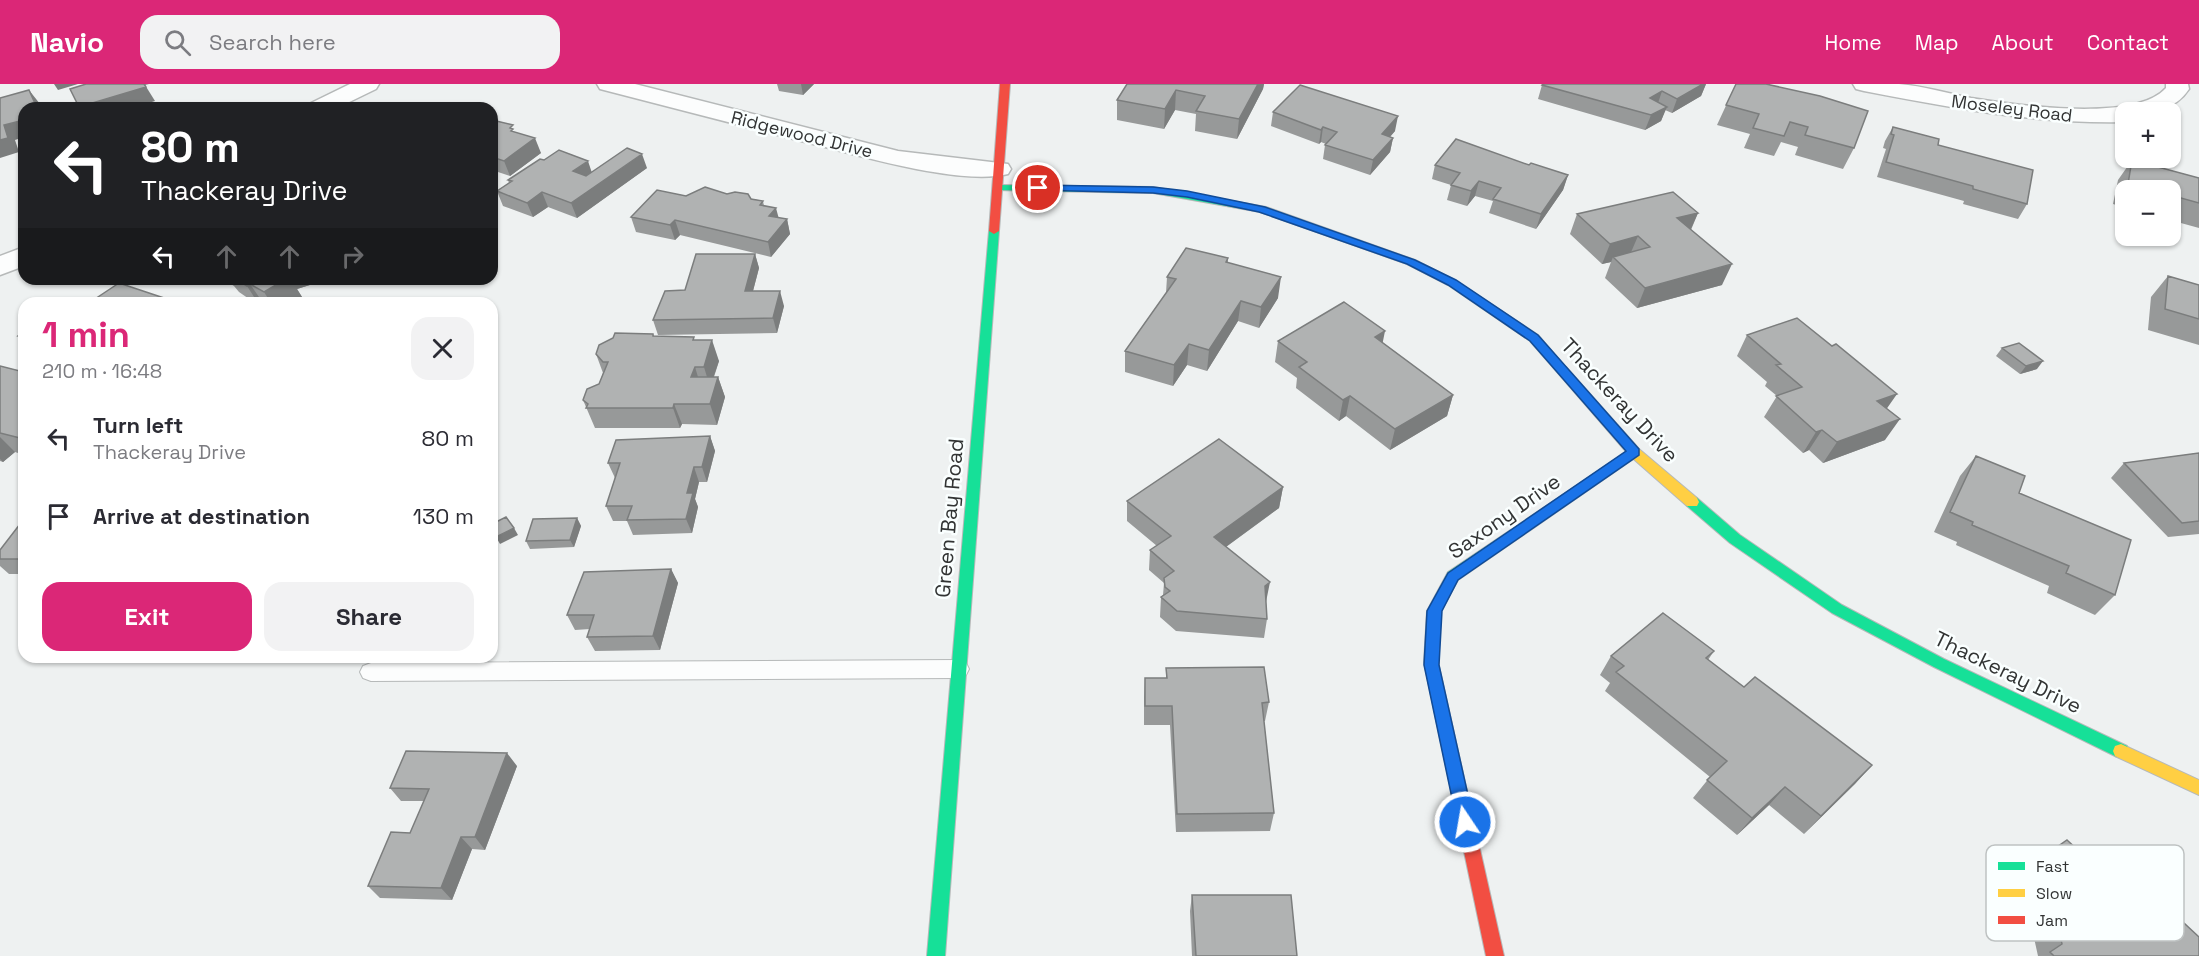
<!DOCTYPE html>
<html lang="en">
<head>
<meta charset="utf-8">
<style>
  body { margin:0; font-family:"Space Grotesk",sans-serif; background:#f2f2f3; color:#2b2b33; height:100vh; display:flex; flex-direction:column; font-size:22px; white-space:nowrap }
  * { box-sizing:border-box; margin:0 }
  p { font-size:20px; color:#7c7c81 }
  .icon { flex:none; width:33px; height:33px; fill:none; stroke:currentColor; stroke-width:2; stroke-linecap:round; stroke-linejoin:round }
  .map { position:relative; flex:1; overflow:hidden }
  .panel { position:absolute; left:18px; top:213px; width:480px; height:366px; display:flex; flex-direction:column; background:#fff; border-radius:18px; box-shadow:0 2px 4px #0004 }
  .panel>* { flex:none }
  .top-card { position:absolute; left:18px; top:18px; width:480px; height:183px; border-radius:18px; box-shadow:0 2px 4px #0004; background:#202124; color:#fff; overflow:hidden }
  .fabs { position:absolute; left:2115px; top:18px; display:grid; gap:12px }
  .fabs a { display:grid; place-items:center; width:66px; height:66px; border-radius:12px; background:#fff; box-shadow:0 2px 4px #0004; font-size:30px }
  .pin { position:absolute; display:grid; place-items:center; width:51px; height:51px; color:#fff; margin:-26px; border:3px solid #fff; border-radius:50%; box-shadow:0 2px 6px #0007 }
  .me { position:absolute; width:66px; margin:-33px; rotate:348deg; stroke-linejoin:round; filter:drop-shadow(0 0 4px #0008) }
  .turn { display:flex; align-items:center; gap:21px; height:126px; padding:0 24px; font-size:27px }
  .turn .icon { width:78px; height:78px; stroke-width:2.5 }
  .turn b { display:block; font-size:42px; line-height:51px }
  .lanes { display:flex; align-items:center; height:57px; padding:0 24px; background:#0003; justify-content:center; gap:30px; direction:ltr }
  .lanes .off { opacity:.35 }
  .round { display:grid; place-items:center; flex:none; width:63px; height:63px; border-radius:18px; background:#f2f2f3 }
  .overview { display:flex; align-items:center; justify-content:space-between; height:102px; padding:0 24px }
  h1 { font-size:36px; font-weight:700; line-height:45px; color:#db2777 }
  .action { display:flex; gap:12px; margin-top:auto; padding:12px 24px }
  .action a { flex:1; height:69px; border-radius:18px; background:#db2777; color:#fff; font-size:24px; font-weight:700; line-height:69px; text-align:center }
  .action a+a { background:#f2f2f3; color:#2b2b33 }
  ul { padding:0; list-style:none }
  li { display:flex; align-items:center; gap:18px; height:78px; padding:0 24px }
  li div { flex:1 }
  li b { display:block; font-size:22px }
  li em { font-style:normal }
  header { display:flex; align-items:center; gap:36px; box-sizing:border-box; height:84px; padding:0 30px; background:#db2777; color:#fff }
  header strong { font-size:28px }
  nav { display:flex; gap:33px; margin-inline-start:auto; font-size:21px }
  .search { width:420px; height:54px; background:#f2f2f3; display:flex; align-items:center; gap:15px; box-sizing:border-box; padding:0 21px; border-radius:18px; color:#7c7c81; font-size:22px }
  .map>svg:first-child { display:block }
</style>
</head>
<body>
<header>
<strong>Navio</strong>
<div class="search"><svg class="icon" aria-label="search" viewBox="0 0 24 24"><circle cx="10" cy="10" r="6"/><path d="M15 15l6 6"/></svg>Search here</div>
<nav><a>Home</a><a>Map</a><a>About</a><a>Contact</a></nav>
</header>
<div class="map">
<svg width="2199" height="872" viewBox="0 0 2199 872">
  <rect width="100%" height="100%" fill="#eef1f1"/>
  <g fill="none" stroke-linecap="round" stroke-linejoin="round">
    <g stroke="#b6b9b9" stroke-width="2">
      <path id="lane" d="M958,576L966,579L969,585L966,591L958,594L371,597L363,594L360,588L363,582L371,579Z"/>
    </g>
    <g stroke="#b6b9b9" stroke-width="3">
      <path id="street" d="M350,0H379L376,5L337,24H307L311,19Z
        M597,0H635L898,67L1008,80L1011,85L1008,90C960,102 858,71 809,59C740,41 670,23 600,5Z
        M1853,0C1868,0 1883,0 1899,0C1923,2 1947,9 1971,14C2015,21 2135,39 2166,4V0H2188L2189,5C2174,28 2151,28 2126,28V38C2034,40 1953,24 1864,7L1856,5Z
        M24,163V182L0,191V172Z"/>
    </g>
    <g stroke="#b6b9b9" stroke-width="2">
      <path id="fast" d="M998,101L1153,103L1266,123L1415,176L1456,197L1538,251L1568,286L1566,289H1558L1530,257L1448,201L1407,180L1260,128L1153,109L994,106V102Z
        M994,144L999,147L945,872H927L989,147Z
        M1634,363L1639,365L1640,368L1639,371L1458,496L1441,527L1438,578L1436,582L1431,584L1426,582L1424,578L1427,527L1448,488Z
        M1692,413L1697,414L1740,451L1842,521L1944,575L2127,662L2129,667L2127,672L2121,674L2115,672L1934,583L1832,529L1730,459L1687,422L1685,418Z"/>
    </g>
    <g stroke="#b6b9b9" stroke-width="2">
      <path id="slow" d="M1562,282L1566,283L1639,365L1697,414L1699,418L1697,422H1687L1629,371L1558,289L1556,286L1558,283Z
        M2121,660L2199,696V711L2115,672L2113,667L2115,662Z"/>
    </g>
    <g stroke="#b6b9b9" stroke-width="2">
      <path id="jam" d="M1000,0H1010L999,147L994,150L989,147Z
        M1431,572L1436,574L1438,578L1504,872H1486L1424,578L1426,574Z"/>
    </g>
    <use href="#lane" fill="#fcfdfd" fill-rule="evenodd"/>
    <use href="#street" fill="#fcfdfd" fill-rule="evenodd"/>
    <use href="#fast" fill="#16e098" fill-rule="evenodd"/>
    <use href="#slow" fill="#ffcf43" fill-rule="evenodd"/>
    <use href="#jam" fill="#f24e42" fill-rule="evenodd"/>
  </g>
  <path fill="#979999" d="M777,0H814L803,11L779,7Z
    M1127,0H1264L1263,5L1237,55L1195,47L1196,30L1175,26L1164,45L1117,36V16Z
    M1706,0L1701,12L1672,29L1665,26L1661,37L1645,46L1538,15L1542,1Z
    M1736,0L1854,64L1843,85L1795,71L1798,63L1781,58L1774,72L1744,64L1750,50L1717,41Z
    M492,27L497,37L516,49L541,69L510,92L492,86Z
    M1273,28L1395,47L1390,53L1393,54L1390,68L1370,91L1323,75L1325,61L1326,60L1321,58L1319,60L1271,42Z
    M1893,43L1938,61L2027,120L2018,135L1963,120L1964,117L1877,93L1886,65L1883,64L1885,57Z
    M544,76L592,88L647,84L577,134L548,123L533,133L503,122L497,107L509,99L508,96Z
    M2132,76L2199,94V144L2170,136V106H2126V124L2113,120L2118,96Z
    M1435,81H1529L1568,91L1563,106L1536,145L1489,129L1493,117L1475,112L1467,122L1447,116L1451,101L1432,95Z
    M727,110L763,117L764,122L778,134L787,135L790,150L771,173L680,151L675,156L636,148L631,133L686,112Z
    M1698,129L1691,146L1722,201L1637,224L1605,194L1611,178L1602,180L1570,150L1577,130Z
    M755,170L759,184L753,207L784,222L777,249L658,251L653,236L685,206Z
    M1228,174V178L1278,214L1259,244L1238,237L1207,287L1187,281L1173,302L1125,288V267L1166,209L1167,193Z
    M2168,192L2199,201V261L2148,246L2151,213Z
    M223,195H316L313,200L297,205L302,213L293,219H255L239,208L234,202Z
    M24,248V259L18,252Z
    M653,250L654,252L695,256L719,277L714,293H718L725,313L717,341L682,340L680,344H595L583,316L599,300L603,289L596,270Z
    M1747,251L1887,325L1885,356L1823,379L1809,366L1803,369L1764,333L1777,312L1765,302L1767,298L1737,272Z
    M1278,257L1383,259L1453,311L1447,332L1390,366L1346,332L1339,337L1296,304L1297,294L1275,278Z
    M2002,264L2037,285L2020,290L1996,272Z
    M0,282L24,288V371L15,368L3,378L0,377Z
    M710,352L715,367L707,398H699L695,415L698,423L692,449L633,451L627,437H613L606,422L615,394L608,379Z
    M2199,369V450L2168,453L2111,394L2124,379Z
    M1976,372L2019,409L2115,511L2095,531L2047,509L2049,502L1956,461L1957,458L1934,448L1960,392Z
    M1283,403L1279,424L1226,463L1266,518L1267,535L1264,554L1176,547L1160,533L1161,513L1163,511L1164,499L1149,486L1150,466L1157,462L1127,437V417Z
    M577,434L581,442L574,463L530,465L526,457Z
    M24,440V490H9L0,482V466Z
    M671,485L678,499L660,566L595,567L587,553L590,545L575,546L567,531Z
    M1714,567L1708,576L1744,603L1872,681L1804,750L1769,721L1737,751L1693,714L1710,693L1605,607L1610,599L1600,591L1611,572Z
    M1166,584L1269,618L1265,637H1264L1274,729L1270,747L1176,748L1170,641H1144V613L1145,594H1166Z
    M517,682L485,766L472,765L452,816L380,814L368,802L410,749L424,717H401L390,704Z
    M2031,781L2154,836L2199,872H2038L2025,813L2009,798Z
    M1192,811L1297,872H1192L1190,827Z"/>
  <path fill="#7b7d7d" d="M54,0H78L58,6Z
    M144,0H149L145,1L155,17L133,24L79,23Z
    M801,0H814L803,11Z
    M1258,0H1264L1263,5L1237,55L1239,35Z
    M1703,0H1706L1701,12L1672,29L1677,15Z
    M29,6L40,20L41,24H37Z
    M1176,6L1175,26L1164,45L1165,25Z
    M1662,7L1657,22L1650,14Z
    M1667,23L1661,37L1645,46L1651,31Z
    M493,27L499,42L492,47V28Z
    M1398,32L1395,47L1379,65L1382,50Z
    M24,36V53L15,56L19,68L0,74V56L4,41Z
    M1323,43L1321,58L1319,60L1321,46Z
    M535,54L541,69L510,92L504,77Z
    M1393,54L1390,68L1370,91L1373,76Z
    M642,70L647,84L577,134L571,119Z
    M588,77L593,92L578,102L573,87Z
    M1568,91L1563,106L1536,145L1541,130Z
    M1479,97L1475,112L1467,122L1471,107Z
    M542,108L548,123L533,133L527,119Z
    M776,124L780,139L769,132Z
    M1698,129L1689,149L1677,134Z
    M787,135L790,150L771,173L768,158Z
    M675,136L680,151L675,156L670,141Z
    M1638,152L1629,173H1613L1611,178L1602,180L1610,160Z
    M755,170L759,184L749,222L745,207Z
    M1732,180L1722,201L1637,224L1645,204Z
    M1281,193L1278,214L1259,244L1261,223Z
    M284,195H316L313,200L297,205L302,213L293,219H271L264,208Z
    M250,200L263,219H258L247,202Z
    M780,207L784,222L777,249L773,234Z
    M1241,217L1238,237L1207,287L1209,266Z
    M1385,247L1381,267L1375,253Z
    M712,256L719,277L710,303L704,283Z
    M1189,260L1187,281L1173,302L1174,281Z
    M2043,277L2037,285L2020,290L2026,282Z
    M695,283L701,303L691,293Z
    M718,293L725,313L717,341L710,320Z
    M1897,310L1883,330L1877,317Z
    M1453,311L1447,332L1390,366L1395,345Z
    M1350,312L1346,332L1339,337L1343,316Z
    M674,320L682,340L680,344L673,324Z
    M1900,335L1885,356L1823,379L1837,358Z
    M1822,346L1809,366L1803,369L1816,348Z
    M710,352L715,367L707,398L702,383Z
    M0,353L15,368L3,378L0,375Z
    M694,383L699,398L695,415L698,423L692,449L686,435L687,409Z
    M1283,403L1279,424L1212,473L1214,453Z
    M577,434L581,442L574,463L570,456Z
    M514,444L518,451L500,460L496,453Z
    M671,485L678,499L660,566L653,552Z
    M1270,498L1266,518L1265,502Z
    M507,669L517,682L485,766L475,753Z
    M1872,681L1855,700L1804,750L1821,732Z
    M1785,703L1769,721L1737,751L1752,734Z
    M461,753L472,765L452,816L441,804Z"/>
  <path fill="#b0b2b2" stroke="#7b7d7d" stroke-width="1.5" d="M86,0H144L146,3L79,23L70,5Z
    M1127,0H1258L1239,35L1196,27L1205,12L1176,6L1165,25L1117,16Z
    M1543,0H1703L1677,15L1662,7L1650,14L1667,23L1651,31L1542,1Z
    M1736,0H1766L1820,12L1868,27L1854,64L1805,51L1808,43L1790,38L1784,52L1753,44L1759,30L1726,21Z
    M1300,1L1398,32L1382,50L1393,54L1373,76L1325,61L1337,48L1323,43L1321,46L1273,28Z
    M29,6L37,24H24V36L4,41L8,54L0,56V14Z
    M458,20L478,24H451Z
    M492,36L513,41L510,44L513,45L511,47L535,54L504,77L492,73Z
    M1893,43L1939,55L1938,61L2033,86L2027,120L1973,105V102L1886,78L1894,51L1891,50Z
    M1456,55L1529,81L1531,79L1568,91L1541,130L1493,115L1501,104L1479,97L1471,107L1451,101L1460,89L1435,81Z
    M627,64L642,70L571,119L542,108L527,119L497,107L512,97L508,96L540,75L544,76L559,66L588,77L573,87L586,92Z
    M2132,76L2199,94V119L2170,111V106H2153L2128,100Z
    M705,103L727,110L735,108L748,110L751,115L763,117L760,121L776,124L769,132L787,135L768,158L675,136L670,141L631,133L657,106L686,112Z
    M1673,108L1698,129L1677,134L1732,180L1645,204L1613,173L1650,163L1638,152L1610,160L1577,130Z
    M1186,164L1228,174L1226,178L1281,193L1261,223L1241,217L1209,266L1189,260L1174,281L1125,267L1176,195L1167,193Z
    M696,170H755L745,207H780L773,234L653,236L665,207L685,206Z
    M2168,192L2199,201V235L2165,225Z
    M236,195H286L264,208L250,200L247,202Z
    M119,199L179,219H89Z
    M1344,218L1385,247L1375,253L1453,311L1395,345L1350,312L1343,316L1299,283L1307,278L1278,257Z
    M1797,234L1832,262L1836,260L1897,310L1877,317L1900,335L1837,358L1822,346L1816,348L1776,312L1802,303L1776,281L1781,280L1747,251Z
    M24,248V254L18,252Z
    M615,249L653,250V252L694,253L693,256H712L704,283H695L691,293H718L710,320H674L673,324H586L588,320L583,316L587,305L599,300L608,278H603L596,270L599,261L613,254Z
    M2019,259L2043,277L2026,282L2002,264Z
    M0,282L24,288V355L0,349Z
    M710,352L702,383H694L687,409H693L686,435L627,436L632,422H606L620,379H608L616,356Z
    M1219,355L1283,403L1214,453L1270,498L1265,502L1267,535L1177,527L1161,513L1170,507L1165,503L1164,494L1174,487L1150,466L1171,452L1127,417Z
    M2199,369V437L2182,439L2124,379Z
    M1976,372L2025,392L2019,409L2131,456L2115,511L2066,489L2069,482L1972,441L1973,438L1950,428Z
    M506,433L514,444L496,453L492,447V440Z
    M577,434L570,456L526,457L533,435Z
    M20,440H24V475H0V466Z
    M671,485L653,552L587,553L594,531H567L584,488Z
    M1663,529L1714,567L1706,574L1744,603L1755,593L1872,681L1821,732L1785,703L1752,734L1707,696L1727,677L1616,588L1624,582L1611,572Z
    M1264,583L1269,618L1262,619L1274,729L1177,730L1172,622H1145V594H1167L1166,584Z
    M406,667L507,669L475,753H461L441,804L368,802L391,748L410,749L429,705L390,704Z
    M2067,756L2154,836L2171,827L2199,853V872H2054L2050,868L2062,860L2047,796L2031,781Z
    M1192,811H1291L1297,872H1196Z"/>
  <path fill="#1a73e8" stroke="#114b97" stroke-width="1.5" d="M1038,101L1153,103L1187,107L1265,123L1415,176L1456,196L1538,251L1639,365V371L1458,496L1442,527L1439,581L1474,738L1471,743L1465,745L1459,743L1457,738L1424,581L1427,527L1448,489L1626,367L1530,257L1448,201L1407,180L1259,128L1187,113L1153,109L1034,106L1033,104Z"/>
  <g text-anchor="middle" dominant-baseline="central" stroke-width="5" stroke-linejoin="round" paint-order="stroke">
    <g font-size="18" fill="#323434" stroke="#faffff">
      <text transform="translate(2012 24) rotate(7)">Moseley Road</text>
      <text transform="translate(802 50) rotate(14)">Ridgewood Drive</text>
    </g>
    <g font-size="21" fill="#323434" stroke="#faffff">
      <text transform="translate(1620 316) rotate(47)">Thackeray Drive</text>
      <text transform="translate(1504 432) rotate(-35)">Saxony Drive</text>
      <text transform="translate(949 434) rotate(-85)">Green Bay Road</text>
      <text transform="translate(2008 588) rotate(26)">Thackeray Drive</text>
    </g>
  </g>
  <rect x="1986" y="761" width="198" height="96" rx="9" fill="#faffff" stroke="#bec2c2" stroke-width="1.5"/>
  <rect x="1998" y="778" width="27" height="8" fill="#16e098"/>
  <rect x="1998" y="805" width="27" height="8" fill="#ffcf43"/>
  <rect x="1998" y="832" width="27" height="8" fill="#f24e42"/>
  <g font-size="16" fill="#323434">
    <text x="2036" y="788">Fast</text>
    <text x="2036" y="815">Slow</text>
    <text x="2036" y="842">Jam</text>
  </g>
</svg>
<div class="fabs">
<a>+</a>
<a>−</a>
</div>
<div class="pin" style="left:1038px;top:104px;background:#d93025"><svg class="icon" aria-label="arrive" viewBox="0 0 24 24"><path d="M6 21V4h12l-3 4 3 4H6"/></svg></div>
<svg class="me" style="left:1465px;top:738px" viewBox="-20 -20 40 40"><circle r="17" fill="#1a73e8" stroke="#fff" stroke-width="3"/><path d="M0-11L8 9 0 5-8 9z" fill="#fff"/></svg>
<div class="top-card">
<div class="turn"><svg class="icon" aria-label="left" viewBox="0 0 24 24"><path d="M17 20v-9H6M10 6l-5 5 5 5"/></svg><div><b>80 m</b>Thackeray Drive</div></div>
<div class="lanes"><svg class="icon" aria-label="left" viewBox="0 0 24 24"><path d="M17 20v-9H6M10 6l-5 5 5 5"/></svg><svg class="icon off" aria-label="ahead" viewBox="0 0 24 24"><path d="M12 20V5M6 11l6-6 6 6"/></svg><svg class="icon off" aria-label="ahead" viewBox="0 0 24 24"><path d="M12 20V5M6 11l6-6 6 6"/></svg><svg class="icon off" aria-label="right" viewBox="0 0 24 24"><path d="M7 20v-9h11M14 6l5 5-5 5"/></svg></div>
</div>
<section class="panel">
<div class="overview"><div><h1>1 min</h1><p>210 m · 16:48</p></div><a class="round"><svg class="icon" aria-label="close" viewBox="0 0 24 24"><path d="M6 6l12 12M18 6L6 18"/></svg></a></div>
<ul>
<li><svg class="icon" aria-label="left" viewBox="0 0 24 24"><path d="M17 20v-9H6M10 6l-5 5 5 5"/></svg><div><b>Turn left</b><p>Thackeray Drive</p></div><em>80 m</em></li>
<li><svg class="icon" aria-label="arrive" viewBox="0 0 24 24"><path d="M6 21V4h12l-3 4 3 4H6"/></svg><div><b>Arrive at destination</b></div><em>130 m</em></li>
</ul>
<div class="action"><a>Exit</a><a>Share</a></div>
</section>
</div>
</body>
</html>
